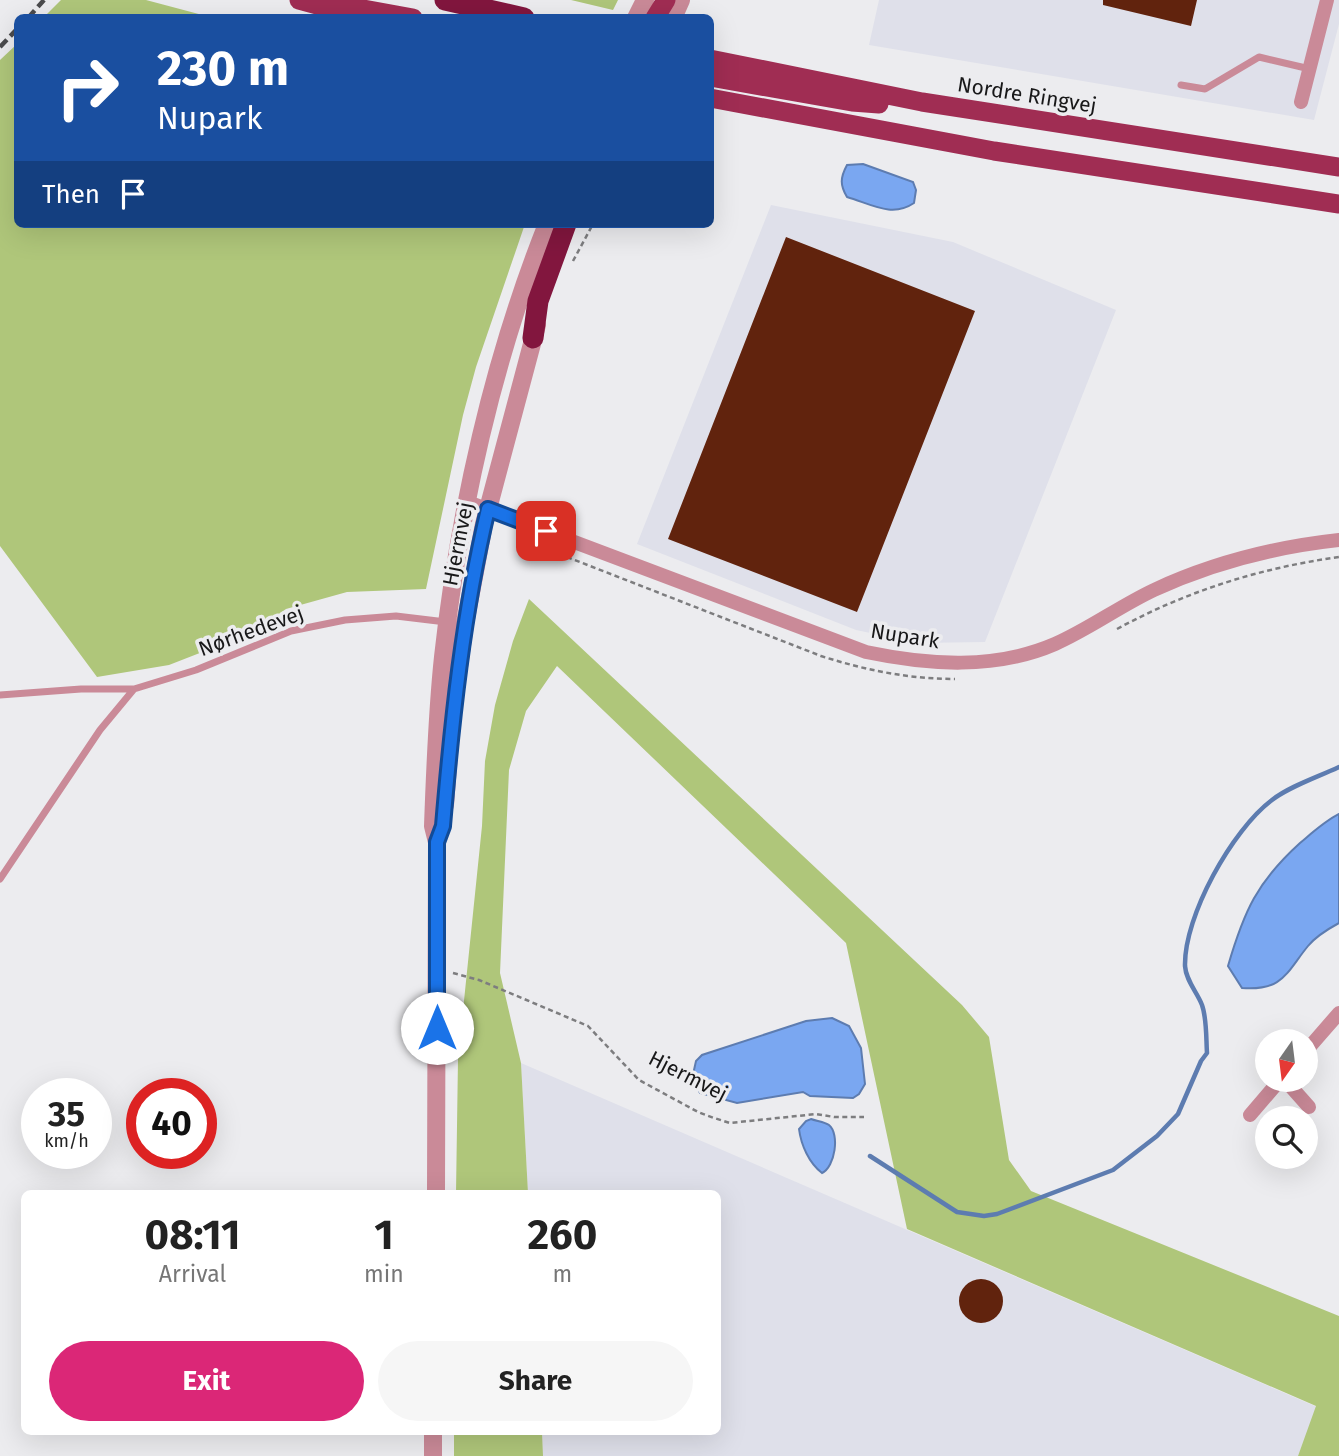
<!DOCTYPE html>
<html lang="en">
<head>
<meta charset="utf-8">
<style>
  body { margin:0; font-family:"Fira Sans",sans-serif; background:#f6f6f6; color:#222; height:100vh; display:flex; flex-direction:column; font-size:26px; white-space:nowrap }
  * { box-sizing:border-box; margin:0 }
  p { font-size:23px; color:#767676 }
  .icon { flex:none; width:38px; height:38px; fill:none; stroke:currentColor; stroke-width:2; stroke-linecap:round; stroke-linejoin:round }
  .map { position:relative; flex:1; overflow:hidden }
  .panel { position:absolute; left:21px; top:1190px; width:700px; height:245px; display:flex; flex-direction:column; background:#fff; border-radius:10px; box-shadow:0 7px 28px #0002 }
  .panel>* { flex:none }
  .guide { position:absolute; left:14px; top:14px; width:700px; height:214px; border-radius:10px; box-shadow:0 7px 28px #0002; background:#1a4fa0; color:#fff; overflow:hidden }
  .needle { width:46px; rotate:194deg }
  .fabs { position:absolute; left:1255px; top:1029px; display:grid; gap:14px }
  .fabs a { display:grid; place-items:center; width:63px; height:63px; border-radius:50%; background:#fff; box-shadow:0 7px 28px #0002; font-size:35px }
  .speed { position:absolute; left:21px; top:1078px; display:flex; gap:14px; font-size:35px; font-weight:700; text-align:center }
  .speed>* { display:grid; place-content:center; width:91px; height:91px; border-radius:50%; background:#fff; box-shadow:0 7px 28px #0002; line-height:1 }
  .speed small { font-size:18px; font-weight:400 }
  .speed .limit { border:10px solid #d22; background:#fff; color:#111 }
  .pin { position:absolute; display:grid; place-items:center; width:60px; height:60px; color:#fff; margin:-30px; border-radius:14px; box-shadow:0 4px 10px #0006 }
  .me { position:absolute; width:77px; margin:-38px; rotate:0deg; stroke-linejoin:round; filter:drop-shadow(0 0 5px #0008) }
  .turn { display:flex; align-items:center; gap:24px; height:147px; padding:0 28px; font-size:32px }
  .turn .icon { width:91px; height:91px; stroke-width:2.5 }
  .turn b { display:block; font-size:49px; line-height:60px }
  .then { display:flex; align-items:center; height:66px; padding:0 28px; background:#0003; gap:14px; font-size:26px }
  .eta { display:flex; justify-content:space-evenly; align-items:center; height:119px; text-align:center }
  .eta b { font-size:42px; font-weight:700; line-height:49px }
  .cta { display:flex; gap:14px; margin-top:auto; padding:14px 28px }
  .cta a { flex:1; height:80px; border-radius:42px; background:#db2777; color:#fff; font-size:28px; font-weight:700; line-height:80px; text-align:center }
  .cta a+a { background:#f6f6f6; color:#222 }
  .map>svg:first-child { display:block }
</style>
</head>
<body>
<div class="map">
<svg width="1339" height="1456" viewBox="0 0 1339 1456">
  <rect width="100%" height="100%" fill="#ececef"/>
  <path fill="#dfe0ea" d="M879,0H1339V24L1314,120L869,45Z
    M771,205L953,242L1116,310L985,642L918,643L856,630L637,544Z
    M521,1063L1317,1407L1298,1456H543L542,1432H718V1194L528,1193Z"/>
  <path fill="#afc67a" d="M61,0H146L210,17H44Z
    M571,0H618L613,10Z
    M17,44L18,224H525L476,367L463,415L426,589L347,592L286,609L251,633L169,665L97,677L0,546V60Z
    M529,599L962,1005L989,1037L1009,1160L1031,1191L1339,1316V1456H1298L1316,1406L907,1229L846,943L557,666L526,711L509,770L500,973L521,1063L528,1193H456L458,1059L482,826L485,761L495,705L513,641Z
    M454,1432H542L543,1456H454Z"/>
  <path fill="#7aa7f1" stroke="#5d7cb0" stroke-width="2" d="M863,164L913,182L916,190L914,203C892,218 871,204 847,197C840,185 840,178 847,165Z
    M1339,814V923C1328,929 1316,936 1308,946C1286,973 1283,991 1242,988L1228,966C1244,911 1257,882 1300,843C1312,833 1325,821 1339,814Z
    M832,1018L849,1026L861,1048L865,1084L859,1094L853,1098L810,1096L803,1092L737,1103L700,1093L692,1079L696,1061L702,1055L806,1021Z
    M811,1119C816,1121 825,1122 829,1125C840,1134 835,1167 822,1173C809,1163 801,1145 799,1129L806,1121Z"/>
  <g fill="none" stroke-linecap="round" stroke-linejoin="round">
    <path stroke="#5d7cb0" stroke-width="4.5" d="M870,1156L957,1212L984,1216L997,1214L1113,1170L1157,1136L1178,1114L1201,1061L1207,1053C1206,1039 1207,1019 1202,1005C1197,992 1186,981 1185,966C1184,916 1232,830 1272,800C1290,786 1318,777 1339,767"/>
  </g>
  <path fill="#61230d" d="M1103,0H1197L1191,26L1103,5Z
    M786,237L975,311L857,612L668,539Z
    M959 1301a22 22 0 1 1 44 0a22 22 0 1 1-44 0Z"/>
  <g fill="none" stroke-linecap="round" stroke-linejoin="round">
    <path stroke="#7d7d7f" stroke-width="2.5" stroke-dasharray="5 3.5" stroke-linecap="butt" d="M573,261L593,224
      M567,557L821,656C865,670 908,679 955,679
      M1117,629C1187,591 1260,568 1339,557
      M453,973L479,980L588,1026L639,1080L698,1112L714,1118L730,1123L816,1114L834,1117H864"/>
    <path stroke="#ca8a98" stroke-width="7" d="M1181,85L1205,89L1259,57L1310,69
      M134,689L196,670L291,631L345,620L396,616L446,622
      M0,695L81,689H134L100,730L0,879"/>
    <path stroke="#ca8a98" stroke-width="14" d="M1301,102L1327,0
      M468,502L866,652C928,665 995,670 1055,644C1089,629 1120,606 1154,590C1212,563 1275,547 1339,540
      M1306,1051L1339,1013
      M1285,1080L1309,1107
      M1250,1115L1280,1080"/>
    <path stroke="#ca8a98" stroke-width="18" d="M636,18L645,0
      M673,18L681,0
      M445,805L452,716L465,624L484,524L537,325
      M436,1194L437,842L433,826C435,770 437,713 443,657C459,511 493,360 547,224
      M433,1456V1432"/>
    <path stroke="#a02d53" stroke-width="19" d="M299,0L332,9
      M321,6L352,7L413,18
      M655,18L666,0
      M710,59L922,102L1339,167
      M710,77L852,102L879,104
      M710,98L994,151L1339,204"/>
    <path stroke="#82163e" stroke-width="21" d="M445,0L524,18
      M533,338L538,301L566,224"/>
    <path stroke="#4b4b4d" stroke-width="4.5" stroke-dasharray="10 5" stroke-linecap="butt" d="M28,18L44,0
      M0,47L18,28"/>
  </g>
  <g fill="none" stroke-linecap="round" stroke-linejoin="round">
    <g stroke="#114b97" stroke-width="18">
      <path id="route" d="M437,1028V842L443,826C452,719 463,614 488,509L546,531"/>
    </g>
    <use href="#route" stroke="#1a73e8" stroke-width="12"/>
  </g>
  <g text-anchor="middle" dominant-baseline="central" stroke-width="7" stroke-linejoin="round" paint-order="stroke">
    <g font-size="21" fill="#181819" stroke="#ececef">
      <text transform="translate(1027 95) rotate(9)">Nordre Ringvej</text>
      <text transform="translate(458 544) rotate(-79)">Hjermvej</text>
      <text transform="translate(251 631) rotate(-20)">Nørhedevej</text>
      <text transform="translate(905 636) rotate(9)">Nupark</text>
      <text transform="translate(688 1076) rotate(27)">Hjermvej</text>
    </g>
  </g>
</svg>
<div class="fabs">
<a><svg class="needle" viewBox="-14 -14 28 28"><path d="M0-13l5 13h-10z" fill="#e53935"/><path d="M0 13l5-13h-10z" fill="#767676"/></svg></a>
<a><svg class="icon" aria-label="search" viewBox="0 0 24 24"><circle cx="10" cy="10" r="6"/><path d="M15 15l6 6"/></svg></a>
</div>
<div class="speed"><div>35<small>km/h</small></div><div class="limit">40</div></div>
<div class="pin" style="left:546px;top:531px;background:#d93025"><svg class="icon" aria-label="arrive" viewBox="0 0 24 24"><path d="M6 21V4h12l-3 4 3 4H6"/></svg></div>
<svg class="me" style="left:437px;top:1028px" viewBox="-20 -20 40 40"><circle r="19" fill="#fff"/><path d="M0-13L10 11 0 6-10 11z" fill="#1a73e8"/></svg>
<div class="guide">
<div class="turn"><svg class="icon" aria-label="right" viewBox="0 0 24 24"><path d="M7 20v-9h11M14 6l5 5-5 5"/></svg><div><b>230 m</b>Nupark</div></div>
<div class="then">Then<svg class="icon" aria-label="arrive" viewBox="0 0 24 24"><path d="M6 21V4h12l-3 4 3 4H6"/></svg></div>
</div>
<section class="panel">
<div class="eta">
<div><b>08:11</b><p>Arrival</p></div>
<div><b>1</b><p>min</p></div>
<div><b>260</b><p>m</p></div>
</div>
<div class="cta"><a>Exit</a><a>Share</a></div>
</section>
</div>
</body>
</html>
